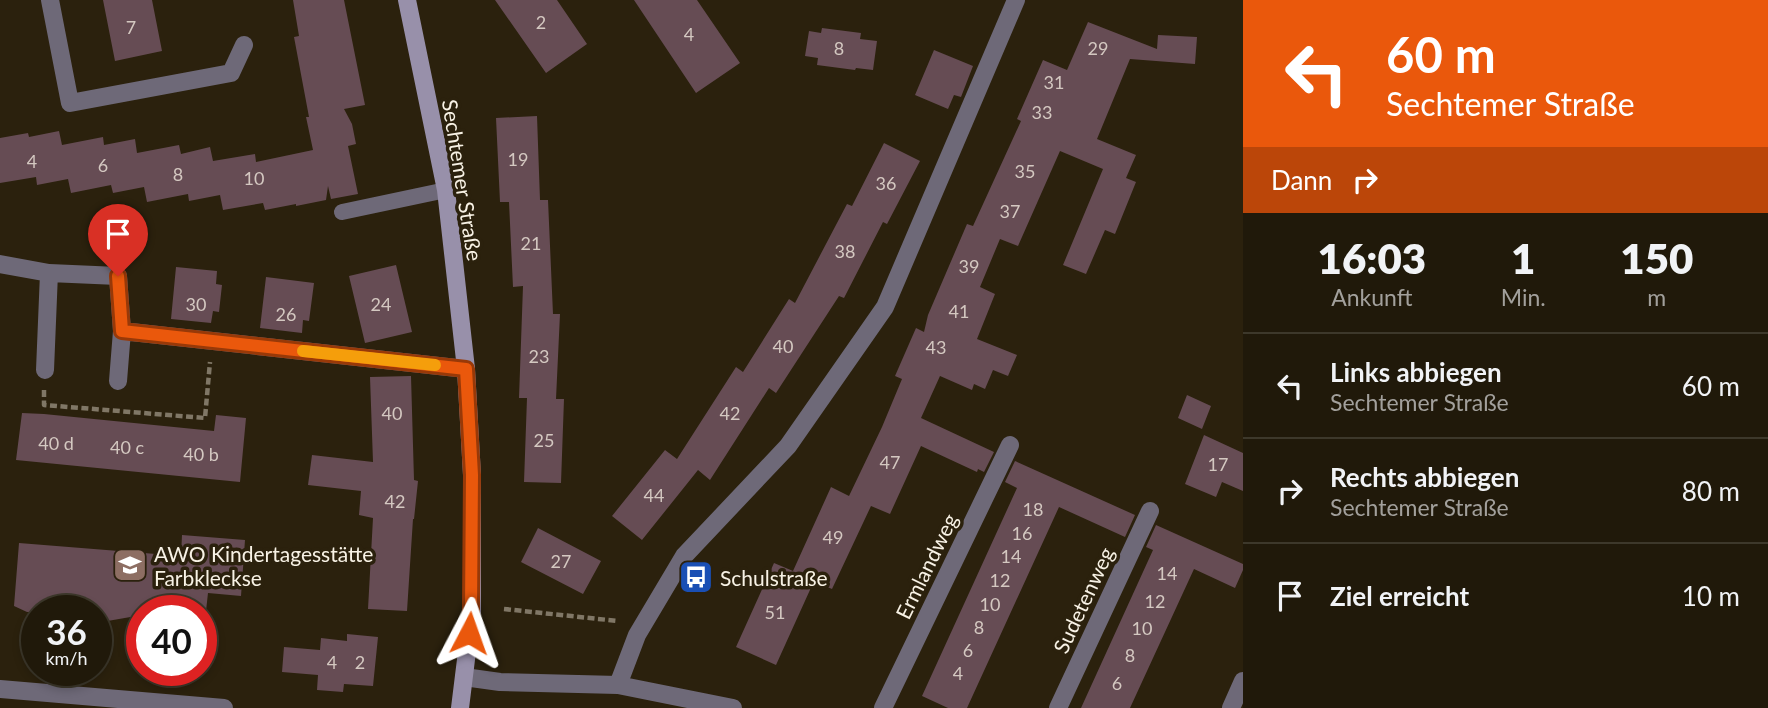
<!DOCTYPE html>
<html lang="de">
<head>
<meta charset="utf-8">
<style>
  body { margin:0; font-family:Lato,sans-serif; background:#282213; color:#f1f3f6; height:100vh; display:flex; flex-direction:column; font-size:26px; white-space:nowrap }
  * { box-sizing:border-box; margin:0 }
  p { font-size:23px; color:#a2a09c }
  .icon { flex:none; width:38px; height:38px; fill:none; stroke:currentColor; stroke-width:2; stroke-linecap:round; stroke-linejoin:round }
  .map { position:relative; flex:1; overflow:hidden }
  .panel { display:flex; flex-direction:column; background:#20190a; width:525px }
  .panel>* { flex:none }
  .guide { background:#ea580c; color:#fff; overflow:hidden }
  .speed { position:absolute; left:21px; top:595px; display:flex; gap:14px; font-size:35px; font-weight:700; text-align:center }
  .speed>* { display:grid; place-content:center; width:91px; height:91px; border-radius:50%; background:#20190a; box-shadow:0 4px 10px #0003,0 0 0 2px #3d382b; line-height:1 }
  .speed small { font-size:18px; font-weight:400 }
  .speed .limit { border:10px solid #d22; background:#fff; color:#111 }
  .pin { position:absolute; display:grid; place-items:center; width:60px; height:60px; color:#fff; margin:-72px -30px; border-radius:50% 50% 50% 0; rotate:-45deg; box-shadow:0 0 7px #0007 }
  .pin .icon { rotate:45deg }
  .me { position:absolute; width:77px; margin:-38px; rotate:4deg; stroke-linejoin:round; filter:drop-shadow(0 0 5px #0008) }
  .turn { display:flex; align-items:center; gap:24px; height:147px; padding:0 28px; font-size:32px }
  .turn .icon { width:91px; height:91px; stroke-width:2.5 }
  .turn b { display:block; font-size:49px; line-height:60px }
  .then { display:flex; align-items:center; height:66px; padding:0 28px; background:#0003; gap:14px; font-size:26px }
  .eta { display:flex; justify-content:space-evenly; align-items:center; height:119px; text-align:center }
  .eta b { font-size:42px; font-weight:800; line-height:49px }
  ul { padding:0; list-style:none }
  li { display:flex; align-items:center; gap:21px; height:105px; padding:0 28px; border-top:2px solid #3d382b }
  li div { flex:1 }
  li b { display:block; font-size:26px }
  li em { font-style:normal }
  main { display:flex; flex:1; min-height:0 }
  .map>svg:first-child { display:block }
</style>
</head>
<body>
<main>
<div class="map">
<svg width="1243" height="708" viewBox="0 0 1243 708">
  <rect width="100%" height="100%" fill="#2b210d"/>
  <path fill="#664c54" d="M103,0H152L162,51L115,61Z
    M293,0H344L365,105L344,109L352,124L356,144L348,146L358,194L331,199L328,186L326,200L296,206V204L265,210L263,203L223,210L220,195L189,201L188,194L147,202L144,187L113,193L111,185L71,193L68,179L37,185L36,177L0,183V138L28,133L29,137L59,131L62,145L103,137L104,145L135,139L137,153L179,145L181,154L210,147L213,161L255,154L256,162L313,150L306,117H309L294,37L299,36Z
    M495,0H557L587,44L546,73Z
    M634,0H697L740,63L696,93Z
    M1088,22L1157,49L1158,35L1197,37L1195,64L1130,59L1097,139L1136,155L1126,178L1136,182L1115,234L1105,230L1086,274L1063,265L1103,169L1060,151L1018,246L1000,239L980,287L995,294L977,339L1017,355L1008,376L993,370L985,389L974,384L972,390L940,376L921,418L994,452L984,472L978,469L977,472L921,446L890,514L871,506L832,589L814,581L776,665L736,647L774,563L793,571L831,487L849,496L882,427L902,379L895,376L916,328L924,332L928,315L967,224L973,226L1021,121L1017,119L1043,60L1067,70Z
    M822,28L861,33L860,39L877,41L873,70L856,68L855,70L817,65L818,58L805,56L809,31L821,33Z
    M934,50L973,66L961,97L954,95L948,109L915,95Z
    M537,116L540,200H548L553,314H560L556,399H564L561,483L524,482L527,398H519L523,286L513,287L509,202H500L496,118Z
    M884,143L920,161L887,224L883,222L844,298L839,296L776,393L769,388L710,480L698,470L642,540L612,516L665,450L677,459L736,367L743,372L789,299L795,303L847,204L852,206Z
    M396,265L412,332L365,343L349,276Z
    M176,267L217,271L216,284L222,285L219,312L213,311L211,323L171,319Z
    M266,277L314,283L309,321L303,320L302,333L260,328Z
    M411,376L414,480L418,481L414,519H413L407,611L368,609L373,518L359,515L361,491L308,485L312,455L373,462L370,377Z
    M1187,395L1211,406L1202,429L1178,418Z
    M22,413L44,414L214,431L216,415L246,418L240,482L16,460Z
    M1204,435L1243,453V491L1222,482L1216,497L1185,484Z
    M1015,461L1135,515L1125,537L1059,507L967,708H948L922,696L1017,488L1005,482Z
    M1156,525L1243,564V570L1235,588L1194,569L1130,708H1081L1153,550L1146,547Z
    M538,528L601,561L583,594L521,562Z
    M182,535L245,540L241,596L208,593L206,611H142V615L96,623V611L27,612L14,606L19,543L181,556Z
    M347,634L378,637L373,686L344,684L343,692L317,690L318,675L282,672L284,647L320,650L321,638L347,641Z"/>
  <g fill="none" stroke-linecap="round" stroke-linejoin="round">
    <path stroke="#807766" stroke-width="4.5" stroke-dasharray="7 3.5" stroke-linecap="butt" d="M44,390V405L205,418L210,362
      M504,609L618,621"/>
    <path stroke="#6e6978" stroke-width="16" d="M342,212L446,190"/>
    <path stroke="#6e6978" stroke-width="18" d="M50,0L70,103L231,73L244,45
      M0,264L49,273L45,370
      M49,273L118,276L122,331L466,369
      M118,381L122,331
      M464,677L500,682L618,685L733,708
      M618,685L637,635L684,556L788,446L885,307L1016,0
      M0,689L224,708
      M883,708L1010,445
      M1058,708L1150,511
      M1231,708L1243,681"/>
    <path stroke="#9890aa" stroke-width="18" d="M407,0L446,190L466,369L472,475V611L460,708"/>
  </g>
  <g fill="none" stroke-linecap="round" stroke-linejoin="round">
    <g stroke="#983908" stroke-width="18">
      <path id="route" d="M118,276L122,331L466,369L472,475L471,611L469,633"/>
    </g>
    <use href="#route" stroke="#ea580c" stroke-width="12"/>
    <path stroke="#f59e0b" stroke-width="12" d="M303,351L435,365"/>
  </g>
  <defs>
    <g id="school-square" transform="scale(1.75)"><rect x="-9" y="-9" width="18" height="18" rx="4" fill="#8d6e63" stroke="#2b210d"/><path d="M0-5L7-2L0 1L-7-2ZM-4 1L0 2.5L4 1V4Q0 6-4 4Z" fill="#fff"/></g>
    <g id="bus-square" transform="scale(1.75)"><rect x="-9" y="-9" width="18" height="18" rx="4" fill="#1a4fb4" stroke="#2b210d"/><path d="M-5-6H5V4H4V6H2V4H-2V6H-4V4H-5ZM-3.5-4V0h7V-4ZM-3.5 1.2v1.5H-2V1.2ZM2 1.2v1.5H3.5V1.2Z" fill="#fff"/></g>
  </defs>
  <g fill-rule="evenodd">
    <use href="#school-square" x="130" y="565"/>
    <use href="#bus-square" x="696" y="577"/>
  </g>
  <g text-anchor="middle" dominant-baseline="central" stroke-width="7" stroke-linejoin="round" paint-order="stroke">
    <g font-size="18" fill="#d4c8c1">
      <text x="541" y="22">2</text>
      <text x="131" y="27">7</text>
      <text x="689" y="34">4</text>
      <text x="839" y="48">8</text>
      <text x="1098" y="48">29</text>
      <text x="1054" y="82">31</text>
      <text x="1042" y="112">33</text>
      <text x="518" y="159">19</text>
      <text x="32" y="161">4</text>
      <text x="103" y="165">6</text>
      <text x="1025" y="171">35</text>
      <text x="178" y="174">8</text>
      <text x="254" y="178">10</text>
      <text x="886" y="183">36</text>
      <text x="1010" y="211">37</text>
      <text x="531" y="243">21</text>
      <text x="845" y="251">38</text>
      <text x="969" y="266">39</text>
      <text x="196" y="304">30</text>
      <text x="381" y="304">24</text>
      <text x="959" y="311">41</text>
      <text x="286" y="314">26</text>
      <text x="783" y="346">40</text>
      <text x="936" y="347">43</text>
      <text x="539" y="356">23</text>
      <text x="392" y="413">40</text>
      <text x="730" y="413">42</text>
      <text x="544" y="440">25</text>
      <text x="56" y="443">40 d</text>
      <text x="127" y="447">40 c</text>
      <text x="201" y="454">40 b</text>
      <text x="890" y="462">47</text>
      <text x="1218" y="464">17</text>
      <text x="654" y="495">44</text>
      <text x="395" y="501">42</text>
      <text x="1033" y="509">18</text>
      <text x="1022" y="533">16</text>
      <text x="833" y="537">49</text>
      <text x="1011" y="556">14</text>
      <text x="561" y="561">27</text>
      <text x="1167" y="573">14</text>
      <text x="1000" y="580">12</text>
      <text x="1155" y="601">12</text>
      <text x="990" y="604">10</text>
      <text x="775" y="612">51</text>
      <text x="979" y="627">8</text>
      <text x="1142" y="628">10</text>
      <text x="968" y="650">6</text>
      <text x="1130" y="655">8</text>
      <text x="332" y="662">4</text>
      <text x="360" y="662">2</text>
      <text x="958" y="673">4</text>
      <text x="1117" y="683">6</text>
    </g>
    <g font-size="21" fill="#f8f2e5" stroke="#2b210d">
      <text transform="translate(463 180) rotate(81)">Sechtemer Straße</text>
      <text transform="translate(926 566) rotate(-64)">Ermlandweg</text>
      <text transform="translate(1083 600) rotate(-65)">Sudetenweg</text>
    </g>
    <g font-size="21" fill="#f8f2e5" stroke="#2b210d" text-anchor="start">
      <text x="154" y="553">AWO Kindertagesstätte<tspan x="154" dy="24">Farbkleckse</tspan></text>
      <text x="720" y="577">Schulstraße</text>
    </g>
  </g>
</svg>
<div class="speed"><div>36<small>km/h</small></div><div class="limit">40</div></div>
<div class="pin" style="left:118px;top:276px;background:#d93025"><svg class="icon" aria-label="arrive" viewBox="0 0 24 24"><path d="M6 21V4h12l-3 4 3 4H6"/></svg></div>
<svg class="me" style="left:469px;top:633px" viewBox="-20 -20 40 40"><path d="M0-17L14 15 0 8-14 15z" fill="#ea580c" stroke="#fff" stroke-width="4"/></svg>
</div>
<section class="panel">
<div class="guide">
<div class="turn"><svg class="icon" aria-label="left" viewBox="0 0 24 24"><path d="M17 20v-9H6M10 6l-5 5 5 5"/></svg><div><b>60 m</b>Sechtemer Straße</div></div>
<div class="then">Dann<svg class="icon" aria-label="right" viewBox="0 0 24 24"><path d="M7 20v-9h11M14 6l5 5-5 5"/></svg></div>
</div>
<div class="eta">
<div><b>16:03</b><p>Ankunft</p></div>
<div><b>1</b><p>Min.</p></div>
<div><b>150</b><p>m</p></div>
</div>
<ul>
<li><svg class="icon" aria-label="left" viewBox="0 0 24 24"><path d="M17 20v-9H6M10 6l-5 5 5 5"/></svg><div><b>Links abbiegen</b><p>Sechtemer Straße</p></div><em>60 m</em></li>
<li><svg class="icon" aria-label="right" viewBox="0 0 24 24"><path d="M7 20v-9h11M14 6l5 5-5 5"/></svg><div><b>Rechts abbiegen</b><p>Sechtemer Straße</p></div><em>80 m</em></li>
<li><svg class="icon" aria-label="arrive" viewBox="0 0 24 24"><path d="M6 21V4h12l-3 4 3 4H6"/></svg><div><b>Ziel erreicht</b></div><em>10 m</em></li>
</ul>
</section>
</main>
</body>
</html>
